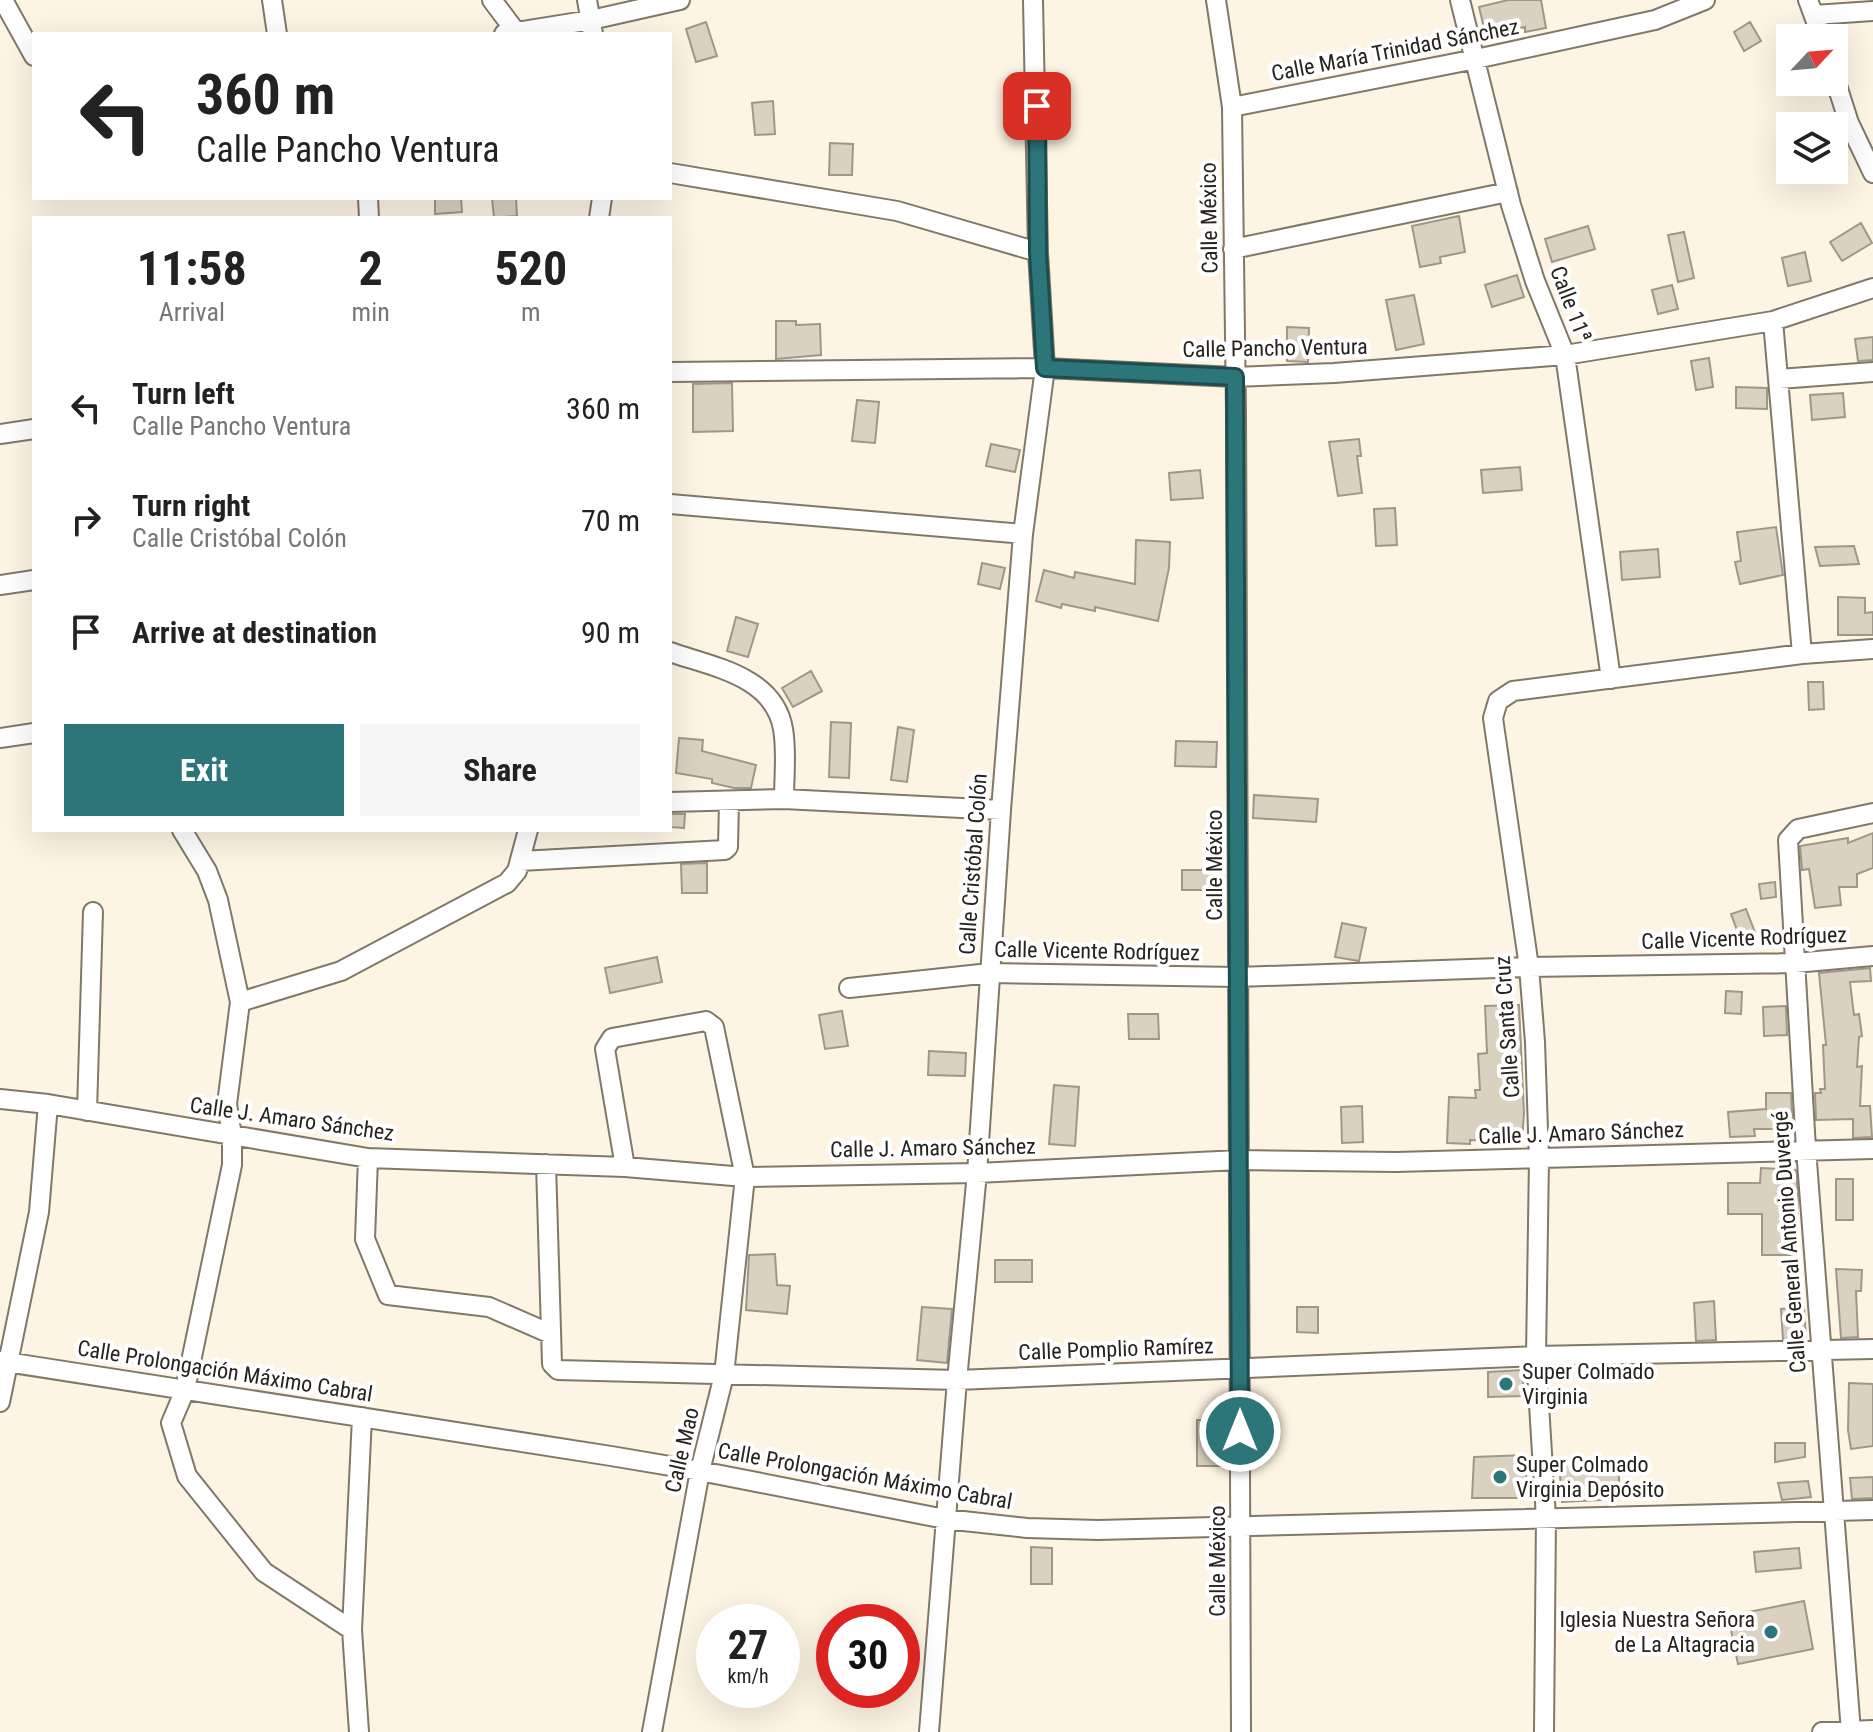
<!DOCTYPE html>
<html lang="en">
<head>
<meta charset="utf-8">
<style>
  body { margin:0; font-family:"Roboto Condensed",sans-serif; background:#f6f6f6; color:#222; height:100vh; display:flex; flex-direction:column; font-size:30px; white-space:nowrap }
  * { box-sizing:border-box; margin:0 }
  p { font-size:26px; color:#767676 }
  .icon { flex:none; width:44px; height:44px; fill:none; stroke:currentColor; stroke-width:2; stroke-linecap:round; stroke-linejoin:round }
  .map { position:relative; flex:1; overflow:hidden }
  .side { position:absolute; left:32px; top:216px; width:640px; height:616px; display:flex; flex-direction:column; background:#fff; border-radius:0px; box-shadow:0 8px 32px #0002 }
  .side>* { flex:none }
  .guide { position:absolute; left:32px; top:32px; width:640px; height:168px; border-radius:0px; box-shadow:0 8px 32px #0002; background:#fff; color:#222; overflow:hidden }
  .needle { width:52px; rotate:64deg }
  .controls { position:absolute; left:1776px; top:24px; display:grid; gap:16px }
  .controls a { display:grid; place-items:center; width:72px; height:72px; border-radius:0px; background:#fff; box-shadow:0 8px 32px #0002; font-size:40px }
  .speed { position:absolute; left:696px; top:1604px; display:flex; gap:16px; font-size:40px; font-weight:700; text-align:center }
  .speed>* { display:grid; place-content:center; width:104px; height:104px; border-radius:50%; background:#fff; box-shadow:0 8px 32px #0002; line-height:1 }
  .speed small { font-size:20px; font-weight:400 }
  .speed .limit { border:12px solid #d22; background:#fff; color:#111 }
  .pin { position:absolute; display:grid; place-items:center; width:68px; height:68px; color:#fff; margin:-34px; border-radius:16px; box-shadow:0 4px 12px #0006 }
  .me { position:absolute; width:88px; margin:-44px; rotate:0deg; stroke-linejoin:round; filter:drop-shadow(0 0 6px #0008) }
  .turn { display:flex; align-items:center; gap:28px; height:168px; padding:0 32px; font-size:36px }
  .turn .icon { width:104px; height:104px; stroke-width:2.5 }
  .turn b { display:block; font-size:56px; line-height:68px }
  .eta { display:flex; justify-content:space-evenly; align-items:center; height:136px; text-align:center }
  .eta b { font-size:48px; font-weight:700; line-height:56px }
  .primary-button { display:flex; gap:16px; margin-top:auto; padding:16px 32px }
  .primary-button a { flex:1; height:92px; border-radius:0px; background:#2c7679; color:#fff; font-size:32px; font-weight:700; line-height:92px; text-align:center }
  .primary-button a+a { background:#f6f6f6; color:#222 }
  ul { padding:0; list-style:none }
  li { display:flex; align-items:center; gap:24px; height:112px; padding:0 32px }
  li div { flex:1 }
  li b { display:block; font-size:30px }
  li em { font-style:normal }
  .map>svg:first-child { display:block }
</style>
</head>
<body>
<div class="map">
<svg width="1873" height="1732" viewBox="0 0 1873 1732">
  <rect width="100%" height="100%" fill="#fef4e3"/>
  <path fill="#dbd1c1" stroke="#a09788" stroke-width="2" d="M1508,0H1541L1546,28L1525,32V27L1486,36L1479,7Z
    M706,22L717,56L696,62L686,29Z
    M1750,22L1761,41L1744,51L1734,32Z
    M773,101L775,134L755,135L752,103Z
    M830,143L853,144L852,175H829Z
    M435,198H461L462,212L435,214Z
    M492,198H516L517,216L494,218Z
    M1459,216L1465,252L1440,257L1441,263L1420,267L1412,226Z
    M1861,223L1872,243L1842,261L1830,242Z
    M1588,226L1595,249L1552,262L1545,239Z
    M1684,232L1694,278L1678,282L1668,235Z
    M1805,252L1811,281L1788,286L1782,258Z
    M1517,275L1524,297L1492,307L1485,285Z
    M1672,285L1678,309L1658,314L1652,290Z
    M1414,295L1424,344L1396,350L1386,300Z
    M776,321H796V325L820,324L821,355L776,359Z
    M1287,327L1309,328L1308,362L1287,361Z
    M1873,337V360L1858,361L1855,339Z
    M1709,358L1713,387L1696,390L1691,361Z
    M732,383L733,431L693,432V384Z
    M1736,387L1767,388V409L1736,408Z
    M1843,393L1845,417L1812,420L1810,395Z
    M857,400L879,402L875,443L852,441Z
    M1359,439L1361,456H1357L1362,493L1338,496L1329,442Z
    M991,444L1020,450L1015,472L986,466Z
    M1520,467L1522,490L1483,493L1481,470Z
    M1200,470L1203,498L1171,500L1169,473Z
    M1395,508L1397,545L1376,546L1374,509Z
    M1776,527L1783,575L1740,584L1735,562L1741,561L1737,532Z
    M1136,540L1170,542L1169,568L1158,621L1095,607V611L1062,604L1061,608L1036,601L1044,570L1074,578L1075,572L1135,584Z
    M1854,546L1859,564L1820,566L1815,547Z
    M1658,549L1660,577L1622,580L1620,552Z
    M982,563L1005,568L1000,589L978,584Z
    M1838,597L1865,598V613L1873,612V635H1838Z
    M736,617L758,624L748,657L727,651Z
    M811,671L822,691L793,707L782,688Z
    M1808,682H1823L1824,709L1809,710Z
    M831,722L851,723L849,778L829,777Z
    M898,727L914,730L907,782L891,780Z
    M679,738L703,740L702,751L756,765L751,788H734L712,783V779L676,773Z
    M1176,741L1217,742L1216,767L1175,766Z
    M1254,795L1318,799L1316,822L1253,818Z
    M670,814H685L684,828L670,827Z
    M1873,833V868L1857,874V887H1839L1841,905L1815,908L1809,869L1802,870L1800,846L1848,838V843Z
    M707,863V893H682L681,864Z
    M1182,870H1216L1215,890H1182Z
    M1775,882L1776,897L1761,899L1759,884Z
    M1746,909L1756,935L1741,941L1731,914Z
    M1342,923L1366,928L1359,961L1335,957Z
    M657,957L662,982L610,993L605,968Z
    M1870,968L1871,981L1850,982L1854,1015L1859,1014L1862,1036L1859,1037L1857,1067L1862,1066L1860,1106H1870L1872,1137L1853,1138V1119L1816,1120L1815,1093H1821L1820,1089H1825L1823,1045H1826L1819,973Z
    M1726,991L1742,992L1741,1014L1725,1013Z
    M1519,1005L1524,1113L1522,1141L1470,1140V1144L1447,1143L1449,1097L1476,1098L1475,1090H1480L1478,1054L1487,1053L1485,1006Z
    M1786,1006L1787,1035L1764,1036L1763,1007Z
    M842,1011L848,1046L825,1049L819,1015Z
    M1128,1014H1158L1159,1039H1129Z
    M929,1051L966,1053L965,1076L928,1075Z
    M1054,1085L1079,1087L1075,1146L1049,1144Z
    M1766,1093H1791L1793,1129H1754L1755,1136L1730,1137L1728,1112L1766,1109Z
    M1362,1106L1363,1142L1342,1143L1341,1107Z
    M1761,1168L1796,1170L1798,1196L1796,1255H1762V1214H1728V1183H1760Z
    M1836,1179H1853V1220H1836Z
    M775,1254L777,1285L790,1286L787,1314L746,1310L749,1255Z
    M995,1260H1032V1282H995Z
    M1836,1269L1862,1270L1861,1291H1856L1858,1337L1841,1338Z
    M1714,1301L1716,1340L1696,1341L1694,1303Z
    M922,1307L952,1309L947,1363L917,1360Z
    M1297,1307H1318V1333L1297,1332Z
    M1804,1307L1806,1338L1783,1339L1781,1309Z
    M1522,1370L1524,1396L1488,1397V1372Z
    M1849,1383L1873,1384V1446L1851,1449L1848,1430Z
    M1197,1420H1228V1466H1197Z
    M1775,1443H1805V1457L1775,1462Z
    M1525,1455L1527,1498H1472L1474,1457Z
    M1618,1459L1620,1499L1562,1502L1559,1462Z
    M1873,1477V1498L1852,1499L1850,1478Z
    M1808,1481L1811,1497L1782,1500L1778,1483Z
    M1031,1547L1052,1548V1584H1031Z
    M1799,1548L1801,1568L1756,1572L1754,1552Z
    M1804,1601L1813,1649L1738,1664L1728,1616Z"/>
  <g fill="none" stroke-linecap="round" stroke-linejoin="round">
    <g stroke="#807869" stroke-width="22">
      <path id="minor" d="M3,0L34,56
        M272,0L277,34
        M492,0L516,32
        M587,0L593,34
        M1216,0L1232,107L1236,411L1241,1732
        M1460,0L1511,205L1535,281L1565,355L1611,679
        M1808,0L1822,38
        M1814,15L1873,11
        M504,34L591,20L680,0
        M1834,76L1849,123L1873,173
        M1232,107L1476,59L1655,20L1705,0
        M670,173L897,211L1038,252
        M368,198L369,218
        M599,218L602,198
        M1233,249L1508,192
        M1773,321L1802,654
        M670,372L1045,368L1235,377L1334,373L1565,355L1773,321L1873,288
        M1779,379L1873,372
        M0,434L34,429
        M670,504L1023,534
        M0,585L34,580
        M670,652C713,667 774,676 783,729C787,751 784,777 784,799
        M0,738L34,733
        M670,802L784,799L1001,810
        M182,830L207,871L218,900L240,1002L227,1104L232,1136V1165L185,1390L171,1423L187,1476L264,1572L352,1630
        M520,861L725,850L728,847L729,801
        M849,988L990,973L1238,977L1529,967L1795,963L1873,956
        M240,1002L341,971L507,883L517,871L528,830
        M0,1099L48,1104L368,1158L625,1167L745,1177L977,1173L1239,1160L1396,1162L1873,1149
        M87,1111L93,912
        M368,1158L365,1239L388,1295L489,1307L551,1334
        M546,1164L552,1364L558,1370L957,1380L1536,1356L1873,1349
        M625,1167L605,1049L612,1038L706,1021L714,1027L745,1177L724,1375L700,1471L652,1732
        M0,1361L611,1456L700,1471L945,1519L1027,1528L1098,1530L1873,1510
        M0,1402L39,1212L48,1104
        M359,1732L352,1630L362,1417
        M929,1732L957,1380L977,1173L1001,810L1023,534L1045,368L1038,252L1033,0
        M1544,1732L1546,1518L1536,1356L1539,1159L1535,1042L1529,967L1493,718L1498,701L1513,691L1802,654L1873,649
        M1822,1732L1873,1730
        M1851,1732L1806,1149L1788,840L1798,829L1873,813"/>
    </g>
    <use href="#minor" stroke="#fff" stroke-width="18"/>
  </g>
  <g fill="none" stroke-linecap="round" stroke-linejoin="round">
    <g stroke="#1d4d4f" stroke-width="20">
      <path id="route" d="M1037,106L1038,252L1045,368L1235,377L1240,1431"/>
    </g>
    <use href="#route" stroke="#2c7679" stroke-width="14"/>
  </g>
  <g fill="#2c7679" stroke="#fff" stroke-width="3">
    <circle cx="1506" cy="1384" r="8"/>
    <circle cx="1500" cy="1477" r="8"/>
    <circle cx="1771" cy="1632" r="8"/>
  </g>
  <g text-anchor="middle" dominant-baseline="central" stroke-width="8" stroke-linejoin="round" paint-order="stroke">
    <g font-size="22" fill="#26231d" stroke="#fff">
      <text transform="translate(1395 50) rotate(-11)">Calle María Trinidad Sánchez</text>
      <text transform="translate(1209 218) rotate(-91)">Calle México</text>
      <text transform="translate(1571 304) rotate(69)">Calle 11ª</text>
      <text transform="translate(1275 348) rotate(-1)">Calle Pancho Ventura</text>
      <text transform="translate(973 864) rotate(-86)">Calle Cristóbal Colón</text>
      <text transform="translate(1214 865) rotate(-90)">Calle México</text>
      <text transform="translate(1744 938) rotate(-2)">Calle Vicente Rodríguez</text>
      <text transform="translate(1097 951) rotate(1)">Calle Vicente Rodríguez</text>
      <text transform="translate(1507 1027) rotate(-94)">Calle Santa Cruz</text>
      <text transform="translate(292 1119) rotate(8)">Calle J. Amaro Sánchez</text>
      <text transform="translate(1581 1133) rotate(-2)">Calle J. Amaro Sánchez</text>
      <text transform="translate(933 1148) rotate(-1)">Calle J. Amaro Sánchez</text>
      <text transform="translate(1789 1242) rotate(-94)">Calle General Antonio Duvergé</text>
      <text transform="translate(1116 1349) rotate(-2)">Calle Pomplio Ramírez</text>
      <text transform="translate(225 1371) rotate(9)">Calle Prolongación Máximo Cabral</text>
      <text transform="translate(682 1450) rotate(-77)">Calle Mao</text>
      <text transform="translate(865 1476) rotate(10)">Calle Prolongación Máximo Cabral</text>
      <text transform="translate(1217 1561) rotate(-90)">Calle México</text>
    </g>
    <g font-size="22" fill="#26231d" stroke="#fff" text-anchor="start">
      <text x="1522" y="1371">Super Colmado<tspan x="1522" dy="25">Virginia</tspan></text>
      <text x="1516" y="1464">Super Colmado<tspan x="1516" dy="25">Virginia Depósito</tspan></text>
      <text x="1755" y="1619" text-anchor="end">Iglesia Nuestra Señora<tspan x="1755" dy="25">de La Altagracia</tspan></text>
    </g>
  </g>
</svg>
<div class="controls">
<a><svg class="needle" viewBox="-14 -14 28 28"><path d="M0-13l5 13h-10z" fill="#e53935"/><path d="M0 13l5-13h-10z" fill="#767676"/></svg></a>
<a><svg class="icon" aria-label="layers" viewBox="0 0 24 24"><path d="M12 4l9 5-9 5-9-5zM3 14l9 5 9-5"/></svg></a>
</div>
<div class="speed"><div>27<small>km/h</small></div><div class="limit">30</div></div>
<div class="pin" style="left:1037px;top:106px;background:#d93025"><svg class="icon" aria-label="arrive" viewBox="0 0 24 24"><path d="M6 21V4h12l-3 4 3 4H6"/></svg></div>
<svg class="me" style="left:1240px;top:1431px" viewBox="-20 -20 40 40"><circle r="17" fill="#2c7679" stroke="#fff" stroke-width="3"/><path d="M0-11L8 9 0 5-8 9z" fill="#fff"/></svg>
<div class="guide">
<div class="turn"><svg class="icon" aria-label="left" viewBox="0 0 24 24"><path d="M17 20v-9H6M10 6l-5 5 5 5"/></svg><div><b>360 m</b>Calle Pancho Ventura</div></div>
</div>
<section class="side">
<div class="eta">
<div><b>11:58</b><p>Arrival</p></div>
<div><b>2</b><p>min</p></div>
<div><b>520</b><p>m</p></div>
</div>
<ul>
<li><svg class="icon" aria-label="left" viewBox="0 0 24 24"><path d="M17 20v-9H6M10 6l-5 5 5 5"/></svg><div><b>Turn left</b><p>Calle Pancho Ventura</p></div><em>360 m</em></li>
<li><svg class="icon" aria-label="right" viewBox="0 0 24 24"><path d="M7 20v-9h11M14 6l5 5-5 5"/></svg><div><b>Turn right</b><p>Calle Cristóbal Colón</p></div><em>70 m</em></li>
<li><svg class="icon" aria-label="arrive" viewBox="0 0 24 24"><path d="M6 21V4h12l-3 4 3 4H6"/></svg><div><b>Arrive at destination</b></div><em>90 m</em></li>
</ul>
<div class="primary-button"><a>Exit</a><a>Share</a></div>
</section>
</div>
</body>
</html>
